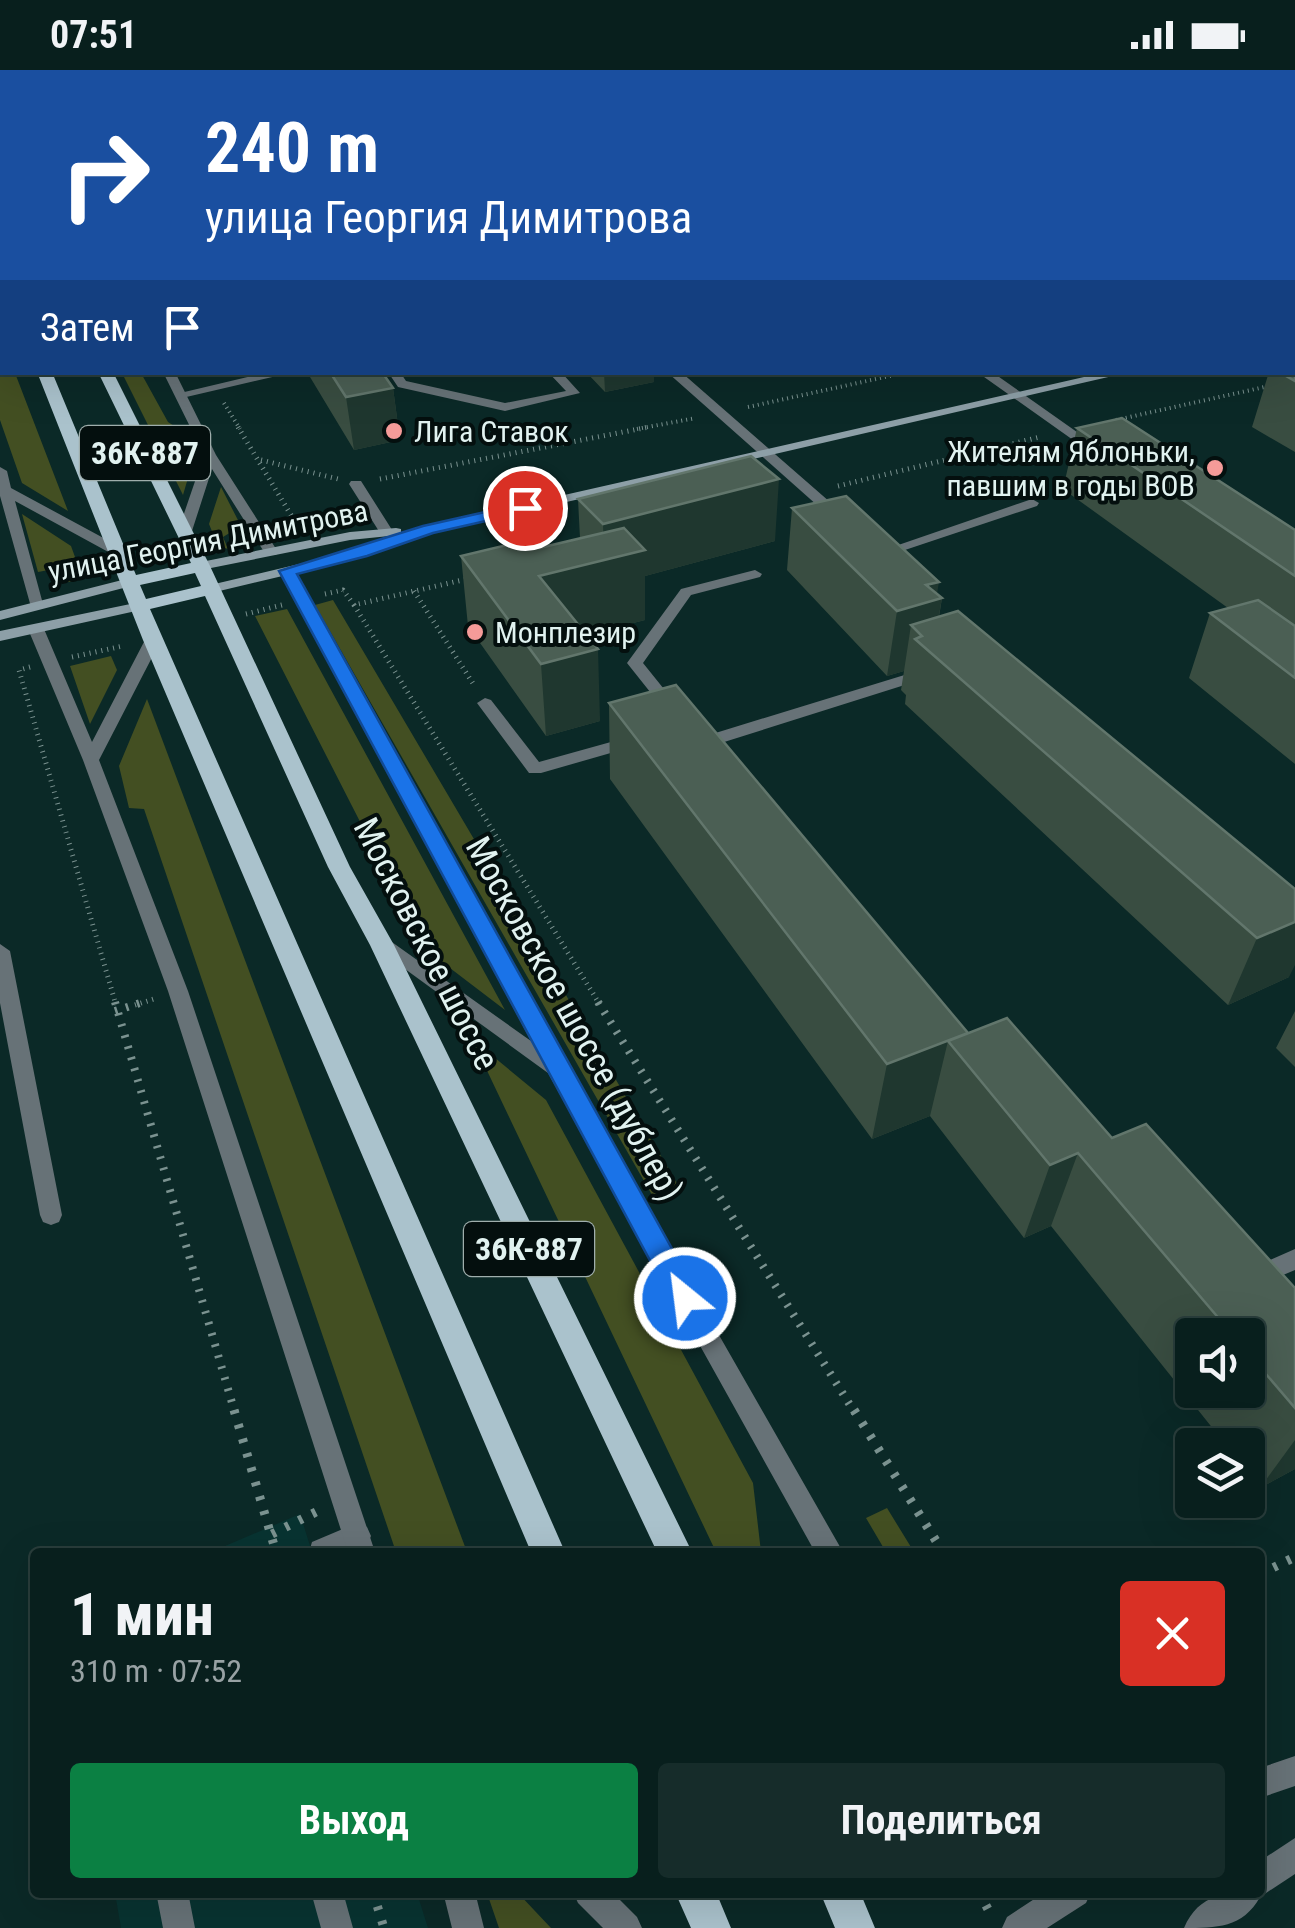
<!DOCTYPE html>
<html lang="ru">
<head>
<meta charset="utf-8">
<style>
  body { margin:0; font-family:"Roboto Condensed",sans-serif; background:#162c2a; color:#f1f3f6; height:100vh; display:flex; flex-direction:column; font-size:38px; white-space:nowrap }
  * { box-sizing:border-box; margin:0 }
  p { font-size:32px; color:#98a2a4 }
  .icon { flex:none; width:55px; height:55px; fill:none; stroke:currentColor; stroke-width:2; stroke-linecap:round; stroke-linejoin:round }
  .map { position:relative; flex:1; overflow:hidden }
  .details { position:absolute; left:30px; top:1478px; width:1235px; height:350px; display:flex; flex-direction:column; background:#081f1d; border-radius:10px; box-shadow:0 10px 40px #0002,0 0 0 2px #293d3b }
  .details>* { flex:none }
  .banner { position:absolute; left:0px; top:0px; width:1295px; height:305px; box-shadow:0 10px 40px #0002,0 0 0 2px #293d3b; background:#1a4fa0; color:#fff; overflow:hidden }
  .fabs { position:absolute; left:1175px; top:1248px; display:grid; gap:20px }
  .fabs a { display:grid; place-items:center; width:90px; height:90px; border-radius:10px; background:#081f1d; box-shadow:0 10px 40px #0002,0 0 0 2px #293d3b; font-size:50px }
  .pin { position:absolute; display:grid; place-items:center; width:85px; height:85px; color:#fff; margin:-42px; border:5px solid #fff; border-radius:50%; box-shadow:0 2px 10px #0007 }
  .me { position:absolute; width:110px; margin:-55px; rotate:331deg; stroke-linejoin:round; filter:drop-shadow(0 0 8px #0008) }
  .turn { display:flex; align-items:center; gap:35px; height:210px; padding:0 40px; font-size:45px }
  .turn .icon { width:130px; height:130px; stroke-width:2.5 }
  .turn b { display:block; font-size:70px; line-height:85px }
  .then { display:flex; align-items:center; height:95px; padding:0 40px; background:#0003; gap:20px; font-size:38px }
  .round { display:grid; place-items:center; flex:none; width:105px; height:105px; border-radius:10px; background:#162c2a }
  .head { display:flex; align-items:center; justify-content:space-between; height:170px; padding:0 40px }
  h1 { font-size:60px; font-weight:700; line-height:75px }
  .action { display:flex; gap:20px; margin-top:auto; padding:20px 40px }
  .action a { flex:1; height:115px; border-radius:10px; background:#0b8043; color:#fff; font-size:40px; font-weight:700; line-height:115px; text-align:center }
  .action a+a { background:#162c2a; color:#f1f3f6 }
  .status { display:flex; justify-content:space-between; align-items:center; height:70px; padding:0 50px; background:#081f1d; direction:ltr }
  .status svg { height:28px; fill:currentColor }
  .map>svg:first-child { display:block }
</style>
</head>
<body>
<div class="status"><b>07:51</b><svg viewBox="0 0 49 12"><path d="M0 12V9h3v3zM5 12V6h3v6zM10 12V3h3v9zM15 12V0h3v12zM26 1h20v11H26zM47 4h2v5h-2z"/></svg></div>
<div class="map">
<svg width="1295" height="1858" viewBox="0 0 1295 1858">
  <rect width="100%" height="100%" fill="#0b2927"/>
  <path fill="#083331" d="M300,1444L312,1482H211Z
    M115,1823H417L428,1858H121Z"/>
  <path fill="#434f22" d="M0,265L2,302L15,303L68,441L22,413L0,350Z
    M122,303H141L168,352L182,361L195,384L183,425Z
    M221,417L241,456L223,467L228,479L218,476L209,454Z
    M22,444L71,476L83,509L68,512L64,503L54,499L38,502Z
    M333,530L678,1115L652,1125L315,535Z
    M287,539L505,940L425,879L255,546Z
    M111,586L117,600L90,654L70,596Z
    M147,629L467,1482H396L144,739L129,738L119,696Z
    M472,969L546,1030L753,1413L761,1482H716Z
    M887,1438L914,1482H886L866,1448Z
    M487,1823H518L551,1858H499Z"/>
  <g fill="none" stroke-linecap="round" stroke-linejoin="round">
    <path stroke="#7b9290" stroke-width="2.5" stroke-dasharray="1 4" stroke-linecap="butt" d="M1117,0L1123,2
      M1144,0L1150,2
      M1238,0L1245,2
      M42,2L64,0"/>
    <path stroke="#7b9290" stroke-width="4" stroke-dasharray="1 4" stroke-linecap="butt" d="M224,333L240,359
      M748,337L908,302
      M1116,350L1269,316
      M637,359L696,348"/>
    <path stroke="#7b9290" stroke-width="5" stroke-dasharray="1 5" stroke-linecap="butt" d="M238,357L297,455
      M261,390L338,409
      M380,409L649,357
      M838,416L1040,367
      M414,521L474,615
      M325,524L343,520L354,535L467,509
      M354,535L600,935
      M246,544L282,535
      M72,587L123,576
      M30,597L19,600L116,935
      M135,935L157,928"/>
    <path stroke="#7b9290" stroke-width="8" stroke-dasharray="2.5 9" stroke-linecap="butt" d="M115,932L235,1343
      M598,932L855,1343
      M115,941L143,932"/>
    <path stroke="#7b9290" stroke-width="9" stroke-dasharray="4 11" stroke-linecap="butt" d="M234,1340L276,1482
      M854,1340L943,1482
      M272,1464L320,1440
      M1260,1504L1295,1487
      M373,1822L384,1858
      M979,1822L990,1843"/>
    <path fill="#677277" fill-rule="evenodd" d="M710,0H720L722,2H713Z
      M1292,29H1295V34H1292Z
      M1292,56H1295V62H1292Z
      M1292,111L1295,112V119L1292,118Z
      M1292,174H1295V180H1292Z
      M1292,231H1295V239H1292Z
      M269,302H294L182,328L176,324Z
      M388,302H400L406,311L505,333L566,321L548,302H561L580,323L505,341L398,317Z
      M667,302H681L846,446V452H836Z
      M977,302H992L1101,379L1090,382Z
      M351,411H361L394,463L392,466H382L349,414Z
      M1032,429L1039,433L1037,436L890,485L878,482Z
      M755,500L762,504L760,507L691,525L643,593L680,639L678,642H666L627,593L681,519Z
      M924,599L932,604L930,607L721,673H709L707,669L709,665Z
      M485,628L491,630L539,692L636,665L644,670L642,674L541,703H529L477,633Z
      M0,874L10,881L62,1145L59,1152L51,1155L43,1152L40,1145L0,933Z
      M1295,1179V1200L1264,1213L1256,1210L1252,1203L1256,1196Z
      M357,1453L367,1457L371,1466L367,1475L351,1482H309L312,1472Z
      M156,1822H188L195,1858H163Z
      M311,1822H343L353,1858H321Z"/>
    <path fill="#677277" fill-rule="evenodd" d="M163,302H175L216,385L278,482L276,485H266L212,399L191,464L184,468L177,464L204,385Z
      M0,397L7,401L11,418L122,478V484H112L15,431L43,534L41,537H31L0,426Z
      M287,497L294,501L564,994L843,1482H815L548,1003L372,875L382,868L389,870L531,971L280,501Z
      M36,554L44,559L92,672L145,570L153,565L161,570L99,690L188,921L375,1482H348L168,921L83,690L28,559Z
      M1295,1686V1716L1260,1728V1698Z
      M1295,1768V1804L1260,1827C1243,1858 1216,1858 1184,1858C1199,1823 1227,1822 1260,1822V1791Z
      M443,1822H475L484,1858H452Z
      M573,1822H612L637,1847L642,1858H603L578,1833Z
      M1045,1822H1091L1086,1833L1047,1858H1002L1007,1847Z"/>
    <path fill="#8d9fa7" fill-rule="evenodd" d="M1292,40H1295V46L1292,45Z
      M1292,261H1295V267H1292Z
      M1106,302H1130L432,463L367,486L211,523L204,519L206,516L358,480L399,465L350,470L201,500L194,496L201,492L350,462L396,458L401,459V465L428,456Z
      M130,508L137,512L135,515L0,550V541Z
      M140,532L147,536L145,539L0,571V561Z"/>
    <path fill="#aac2cc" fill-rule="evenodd" d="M0,0L5,2L2,11L0,10Z
      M0,84H2V95H0Z
      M0,198L2,199V212L0,211Z
      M37,302H52L136,505L191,493L98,302H113L210,496L350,797L394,875L692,1482H657L370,875L328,797L205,526L150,539L565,1482H531L143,570ZM195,503L201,516L146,529L140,515Z
      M675,1822H716L731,1858H691Z
      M820,1822H860L875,1858H835Z"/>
  </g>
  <path fill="#394d41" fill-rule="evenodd" d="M104,0H202L204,2H106Z
    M733,0H1032L1015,2H737Z
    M1244,0H1295V18H1292V2H1250Z
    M1295,273V382L1252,357L1269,302H1292Z
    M307,302H382L393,318L400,370L354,380Z
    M586,302H654V312L605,322Z
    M1077,358L1295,460V694L1189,608L1210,543L1228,538L1063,419Z
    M578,429L775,471L645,506V550L586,565L600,651L546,666L468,556L461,486L539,478L580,468Z
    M792,438L937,524L942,528L939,547L1295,819L1289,907L1228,935L905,634L906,625L901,620L904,601L887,606L787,500Z
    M609,633L968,963L1112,1068L1295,1218V1399L1260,1418L1248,1402V1375H1226L1051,1156L1024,1168L930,1046L872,1069L610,709ZM1192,1265H1248V1320H1192Z
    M1295,941V997L1276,978Z"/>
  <path fill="#1f372f" d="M457,0H519V2H457Z
    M845,0H1032L1015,2H845Z
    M604,302H654V312L605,322Z
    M393,318L400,370L354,380L346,327Z
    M779,409L775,471L645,506V550L544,576L539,506L604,490L603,454Z
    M939,512L936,530L942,528L932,584L922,566L911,555L904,601L887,606L897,541L926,515Z
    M598,579L600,651L546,666L541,594Z
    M1295,852V895L1289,907L1228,935L1257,868Z
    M948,971L930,1046L872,1069L887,994Z
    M1078,1083L1051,1156L1024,1168L1050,1095Z
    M1295,1370V1399L1260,1418Z"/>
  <path fill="#4b5f54" stroke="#62766c" stroke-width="2.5" d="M132,0H202L204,2H134Z
    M257,0H475L479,2H259Z
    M786,0H860L865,2H791Z
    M1295,273V311L1279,302H1292V274Z
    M330,302H382L393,318L346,327Z
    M1122,348L1295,460V506L1077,358Z
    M751,386L779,409L603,454L578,429Z
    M846,426L939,512L926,515L942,528L897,541L792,438Z
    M624,458L645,480L539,506L598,579L541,594L461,486L532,469L539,478Z
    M1258,530L1295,556V608L1210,543Z
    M958,541L1295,819V852L1257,868L915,569L922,566L911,555Z
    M676,615L968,963L887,994L609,633Z
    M1007,948L1112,1068L1146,1054L1295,1218V1338L1248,1283V1265H1233L1078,1083L1050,1095L948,971Z"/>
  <path fill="#1a73e8" stroke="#114b97" stroke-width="2.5" d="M525,433L532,438L530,441L433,463L367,486L297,504L695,1220L699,1228L695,1237L685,1240L675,1237L279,501L423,456Z"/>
  <g fill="#f59b99" stroke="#040f0e" stroke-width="4">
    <circle cx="394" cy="361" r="10"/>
    <circle cx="1215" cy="398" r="10"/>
    <circle cx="475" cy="562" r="10"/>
  </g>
  <g text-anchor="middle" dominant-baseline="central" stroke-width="8" stroke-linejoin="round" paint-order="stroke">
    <g font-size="30" fill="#e1f2f0" stroke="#040f0e" text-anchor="start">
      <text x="414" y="361">Лига Ставок</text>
      <text x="1195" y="381" text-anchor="end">Жителям Яблоньки,<tspan x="1195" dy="34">павшим в годы ВОВ</tspan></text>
      <text x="495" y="562">Монплезир</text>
    </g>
    <g font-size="30" fill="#e1f2f0" stroke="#040f0e">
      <text transform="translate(208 471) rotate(-11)">улица Георгия Димитрова</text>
    </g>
    <g fill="#040f0e" stroke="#9faeac" stroke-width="2.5">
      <rect x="80" y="356" width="130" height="54" rx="8"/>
      <rect x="464" y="1152" width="130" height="54" rx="8"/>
    </g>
    <g font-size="32" font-weight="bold" fill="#e1f2f0">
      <text x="145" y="383">36К-887</text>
      <text x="529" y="1179">36К-887</text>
    </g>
    <g font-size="35" fill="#e1f2f0" stroke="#040f0e">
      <text transform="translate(426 874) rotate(63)">Московское шоссе</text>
      <text transform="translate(574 949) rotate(61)">Московское шоссе (дублер)</text>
    </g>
  </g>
</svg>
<div class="fabs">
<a><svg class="icon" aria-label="sound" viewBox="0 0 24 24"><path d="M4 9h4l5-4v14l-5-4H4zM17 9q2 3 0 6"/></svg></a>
<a><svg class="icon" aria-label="layers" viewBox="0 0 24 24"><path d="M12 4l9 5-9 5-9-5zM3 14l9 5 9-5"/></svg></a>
</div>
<div class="pin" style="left:525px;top:438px;background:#d93025"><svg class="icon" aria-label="arrive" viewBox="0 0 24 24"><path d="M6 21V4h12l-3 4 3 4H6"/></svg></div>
<svg class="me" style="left:685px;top:1228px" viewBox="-20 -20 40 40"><circle r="17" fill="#1a73e8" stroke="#fff" stroke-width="3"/><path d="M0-11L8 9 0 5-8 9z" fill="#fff"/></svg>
<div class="banner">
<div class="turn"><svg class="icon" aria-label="right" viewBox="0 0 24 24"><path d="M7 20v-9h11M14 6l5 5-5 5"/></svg><div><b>240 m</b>улица Георгия Димитрова</div></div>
<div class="then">Затем<svg class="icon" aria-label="arrive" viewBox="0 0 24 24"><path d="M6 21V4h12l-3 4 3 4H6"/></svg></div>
</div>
<section class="details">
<div class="head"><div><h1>1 мин</h1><p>310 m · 07:52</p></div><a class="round" style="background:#d93025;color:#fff"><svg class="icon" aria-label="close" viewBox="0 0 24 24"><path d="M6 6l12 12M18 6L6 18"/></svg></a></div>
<div class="action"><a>Выход</a><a>Поделиться</a></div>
</section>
</div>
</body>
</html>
